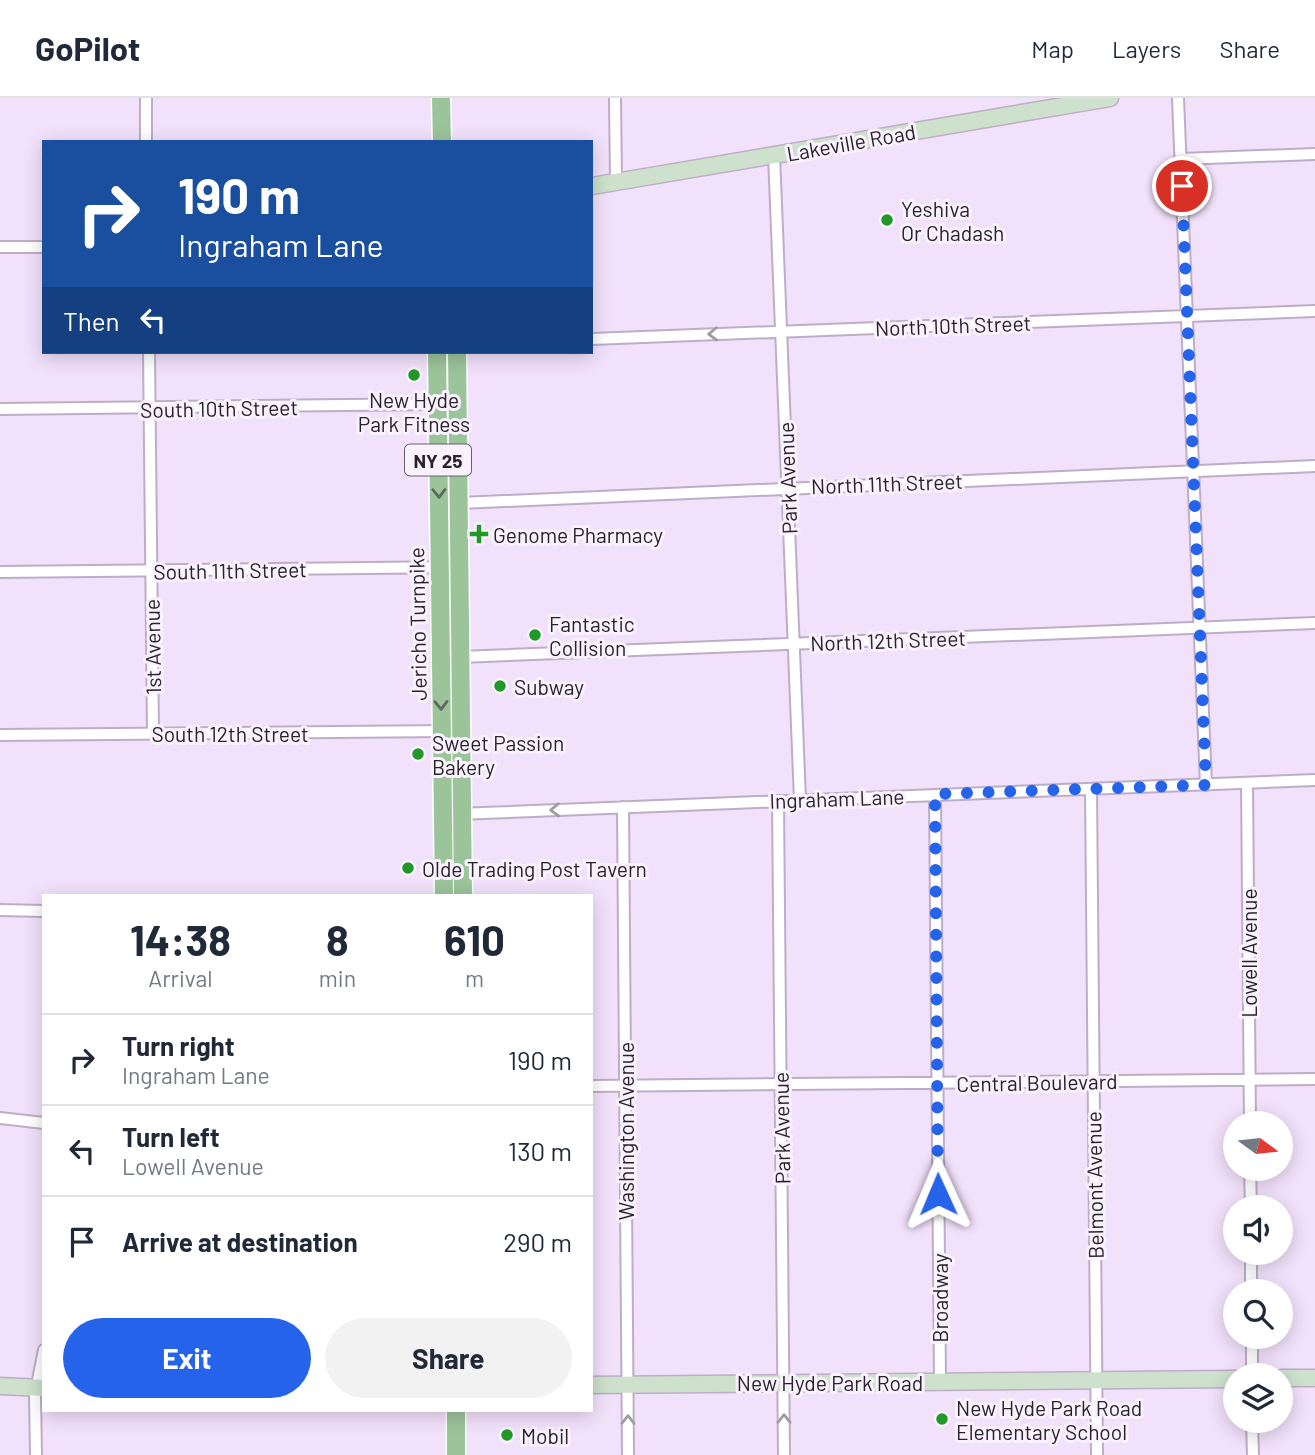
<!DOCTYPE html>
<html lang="en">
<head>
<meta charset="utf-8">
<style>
  body { margin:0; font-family:Barlow,sans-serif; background:#f2f2f3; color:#1f2937; height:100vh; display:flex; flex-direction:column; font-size:26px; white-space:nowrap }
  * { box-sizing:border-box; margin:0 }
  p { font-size:23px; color:#747a83 }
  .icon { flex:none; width:38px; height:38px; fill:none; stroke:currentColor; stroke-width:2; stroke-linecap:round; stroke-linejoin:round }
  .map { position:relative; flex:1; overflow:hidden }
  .panel { position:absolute; left:42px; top:796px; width:551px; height:518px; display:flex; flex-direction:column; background:#fff; border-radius:0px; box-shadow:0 4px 18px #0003 }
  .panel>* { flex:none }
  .banner { position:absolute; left:42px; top:42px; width:551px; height:214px; border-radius:0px; box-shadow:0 4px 18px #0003; background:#1a4fa0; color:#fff; overflow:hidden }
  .needle { width:46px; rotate:105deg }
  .fabs { position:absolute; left:1223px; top:1013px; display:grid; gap:14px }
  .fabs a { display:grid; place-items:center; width:70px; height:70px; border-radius:50%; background:#fff; box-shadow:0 4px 18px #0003; font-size:35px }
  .pin { position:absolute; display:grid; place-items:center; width:60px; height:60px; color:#fff; margin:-30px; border:4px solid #fff; border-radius:50%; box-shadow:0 2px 7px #0007 }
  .me { position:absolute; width:77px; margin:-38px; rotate:359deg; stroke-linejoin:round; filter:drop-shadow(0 0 5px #0008) }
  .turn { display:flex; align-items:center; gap:24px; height:147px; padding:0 21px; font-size:32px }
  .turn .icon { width:91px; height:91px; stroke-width:2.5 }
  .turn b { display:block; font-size:49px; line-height:60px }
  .then { display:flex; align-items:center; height:66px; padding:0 21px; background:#0003; gap:14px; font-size:26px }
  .eta { display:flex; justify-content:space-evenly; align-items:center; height:119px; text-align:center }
  .eta b { font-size:42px; font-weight:700; line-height:49px }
  .action { display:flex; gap:14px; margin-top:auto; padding:14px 21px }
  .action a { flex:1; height:80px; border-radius:42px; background:#2563eb; color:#fff; font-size:28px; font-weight:700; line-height:80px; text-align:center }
  .action a+a { background:#f2f2f3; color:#1f2937 }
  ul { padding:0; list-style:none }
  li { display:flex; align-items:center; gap:21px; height:91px; padding:0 21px; border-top:2px solid #e0e1e3 }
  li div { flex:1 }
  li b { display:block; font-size:26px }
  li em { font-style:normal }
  header { display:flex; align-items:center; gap:42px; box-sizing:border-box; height:98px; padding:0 35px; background:#fff; border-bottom:2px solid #e0e1e3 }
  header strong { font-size:33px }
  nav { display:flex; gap:38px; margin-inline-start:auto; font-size:24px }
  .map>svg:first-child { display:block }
</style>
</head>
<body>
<header>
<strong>GoPilot</strong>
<nav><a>Map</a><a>Layers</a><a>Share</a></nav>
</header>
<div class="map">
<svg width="1315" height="1357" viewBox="0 0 1315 1357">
  <rect width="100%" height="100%" fill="#f2e1fb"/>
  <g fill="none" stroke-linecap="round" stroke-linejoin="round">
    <g stroke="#beadc6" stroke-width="14">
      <path id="street" d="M146,0V44
        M615,0L616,85
        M1178,0L1206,687
        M774,57L800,702
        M1181,61L1315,56
        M0,149H44
        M592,241L1315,213
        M149,254L153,635
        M0,311L438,306
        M460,405L1315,368
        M0,474L459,469
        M460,559L1315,525
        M0,637L448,633
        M1247,685L1250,1026
        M1091,691L1097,1357
        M935,697L940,1283
        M778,703L784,1357
        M623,709L628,1357
        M457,716L1315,682
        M0,812L44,813
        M592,988L1315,981
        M0,1020L44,1025
        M1250,1071L1251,1110
        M1251,1155V1194
        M1252,1239V1278
        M1252,1323L1253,1357
        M36,1357L35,1297L44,1252"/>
    </g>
    <g stroke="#beadc6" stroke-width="19">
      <path id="secondary" d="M592,88L1110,0
        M1281,1280H1315
        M592,1287L1236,1281
        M0,1288L44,1290"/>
    </g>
    <g stroke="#fff" stroke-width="21">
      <path id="primary" d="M441,0L442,44
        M437,254L444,798
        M457,254L463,798
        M456,1312V1357"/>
    </g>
    <use href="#street" stroke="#fff" stroke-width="10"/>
    <use href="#secondary" stroke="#cde1cd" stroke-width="16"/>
    <use href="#primary" stroke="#9bc49a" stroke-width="18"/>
  </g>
  <defs><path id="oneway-chevron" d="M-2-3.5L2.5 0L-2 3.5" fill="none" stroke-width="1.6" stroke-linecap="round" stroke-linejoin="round" transform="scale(1.75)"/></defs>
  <g stroke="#9e9ca0">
    <use href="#oneway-chevron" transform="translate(713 236) rotate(178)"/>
    <use href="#oneway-chevron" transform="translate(555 712) rotate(178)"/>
    <use href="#oneway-chevron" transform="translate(784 1321) rotate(-90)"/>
    <use href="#oneway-chevron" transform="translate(628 1322) rotate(-90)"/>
  </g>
  <g stroke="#5c6b5d">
    <use href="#oneway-chevron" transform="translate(439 395) rotate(89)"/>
    <use href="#oneway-chevron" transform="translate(441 607) rotate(89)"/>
  </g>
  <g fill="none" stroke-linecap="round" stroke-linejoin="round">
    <path stroke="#2563eb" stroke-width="12" stroke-dasharray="0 21.6" d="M938,1096L935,696L1206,687L1182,88"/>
  </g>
  <g fill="#229828" stroke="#f9f2fd" stroke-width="2.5">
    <circle cx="887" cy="122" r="7"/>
    <circle cx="414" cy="277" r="7"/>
    <path d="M475.5 425.5h7v7h7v7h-7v7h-7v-7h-7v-7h7z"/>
    <circle cx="535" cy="537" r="7"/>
    <circle cx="500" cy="588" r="7"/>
    <circle cx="418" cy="656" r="7"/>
    <circle cx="408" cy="770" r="7"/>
    <circle cx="942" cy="1321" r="7"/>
    <circle cx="507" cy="1337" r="7"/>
  </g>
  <g text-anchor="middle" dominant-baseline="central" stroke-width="6" stroke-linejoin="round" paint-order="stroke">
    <rect fill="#f9f2fd" stroke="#67606a" stroke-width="2" x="405" y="346.5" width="66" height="31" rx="5"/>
    <g font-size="19" font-weight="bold" fill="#28222b">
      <text x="438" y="362">NY 25</text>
    </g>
    <g font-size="21" fill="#28222b" stroke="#f9f2fd">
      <text transform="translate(851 44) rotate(-10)">Lakeville Road</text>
      <text transform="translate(953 227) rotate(-2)">North 10th Street</text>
      <text transform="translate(219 310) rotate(-1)">South 10th Street</text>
      <text transform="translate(787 380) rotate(-92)">Park Avenue</text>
      <text transform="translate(887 385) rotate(-2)">North 11th Street</text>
      <text transform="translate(230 472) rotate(-1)">South 11th Street</text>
      <text transform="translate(417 526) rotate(-91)">Jericho Turnpike</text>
      <text transform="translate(888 542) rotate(-2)">North 12th Street</text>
      <text transform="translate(152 549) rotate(-91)">1st Avenue</text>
      <text x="230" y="635">South 12th Street</text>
      <text transform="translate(837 700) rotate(-2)">Ingraham Lane</text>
      <text transform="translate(1248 855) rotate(-90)">Lowell Avenue</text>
      <text transform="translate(1037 984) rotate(-1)">Central Boulevard</text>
      <text transform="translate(781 1030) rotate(-91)">Park Avenue</text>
      <text transform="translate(625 1033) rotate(-90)">Washington Avenue</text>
      <text transform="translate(1094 1087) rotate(-91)">Belmont Avenue</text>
      <text transform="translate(939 1200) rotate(-90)">Broadway</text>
      <text x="830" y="1284">New Hyde Park Road</text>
    </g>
    <g font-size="21" fill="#28222b" stroke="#f9f2fd" text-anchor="start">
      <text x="901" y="110">Yeshiva<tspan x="901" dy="24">Or Chadash</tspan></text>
      <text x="414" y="301" text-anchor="middle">New Hyde<tspan x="414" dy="24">Park Fitness</tspan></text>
      <text x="493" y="436">Genome Pharmacy</text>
      <text x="549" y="525">Fantastic<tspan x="549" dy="24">Collision</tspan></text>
      <text x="514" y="588">Subway</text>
      <text x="432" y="644">Sweet Passion<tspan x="432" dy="24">Bakery</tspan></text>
      <text x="422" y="770">Olde Trading Post Tavern</text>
      <text x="956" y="1309">New Hyde Park Road<tspan x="956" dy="24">Elementary School</tspan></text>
      <text x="521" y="1337">Mobil</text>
    </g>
  </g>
</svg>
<div class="fabs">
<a><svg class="needle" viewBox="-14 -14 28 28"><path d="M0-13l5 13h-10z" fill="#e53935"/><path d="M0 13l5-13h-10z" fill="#747a83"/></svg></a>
<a><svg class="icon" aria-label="sound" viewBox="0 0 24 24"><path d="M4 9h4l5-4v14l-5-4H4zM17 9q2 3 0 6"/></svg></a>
<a><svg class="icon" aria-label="search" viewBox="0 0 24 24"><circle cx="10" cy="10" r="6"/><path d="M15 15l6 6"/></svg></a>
<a><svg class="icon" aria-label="layers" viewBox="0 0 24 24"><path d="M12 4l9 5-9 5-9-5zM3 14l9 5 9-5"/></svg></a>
</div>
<div class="pin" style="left:1182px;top:88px;background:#d93025"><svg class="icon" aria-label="arrive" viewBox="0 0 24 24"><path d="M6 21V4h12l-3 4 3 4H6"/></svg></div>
<svg class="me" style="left:938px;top:1096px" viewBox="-20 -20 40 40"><path d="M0-17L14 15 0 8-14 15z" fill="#2563eb" stroke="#fff" stroke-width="4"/></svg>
<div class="banner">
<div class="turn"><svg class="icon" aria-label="right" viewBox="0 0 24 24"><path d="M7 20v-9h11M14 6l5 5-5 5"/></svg><div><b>190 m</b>Ingraham Lane</div></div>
<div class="then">Then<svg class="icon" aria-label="left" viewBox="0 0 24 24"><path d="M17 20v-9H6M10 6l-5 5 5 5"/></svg></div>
</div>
<section class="panel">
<div class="eta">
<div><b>14:38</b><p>Arrival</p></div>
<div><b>8</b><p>min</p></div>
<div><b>610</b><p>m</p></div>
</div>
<ul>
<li><svg class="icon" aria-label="right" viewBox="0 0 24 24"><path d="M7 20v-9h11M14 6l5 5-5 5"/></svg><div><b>Turn right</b><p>Ingraham Lane</p></div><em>190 m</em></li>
<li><svg class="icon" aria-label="left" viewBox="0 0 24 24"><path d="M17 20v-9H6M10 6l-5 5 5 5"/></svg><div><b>Turn left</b><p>Lowell Avenue</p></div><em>130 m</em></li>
<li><svg class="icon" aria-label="arrive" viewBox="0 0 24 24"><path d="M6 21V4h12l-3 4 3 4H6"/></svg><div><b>Arrive at destination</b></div><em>290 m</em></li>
</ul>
<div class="action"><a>Exit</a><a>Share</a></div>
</section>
</div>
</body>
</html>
